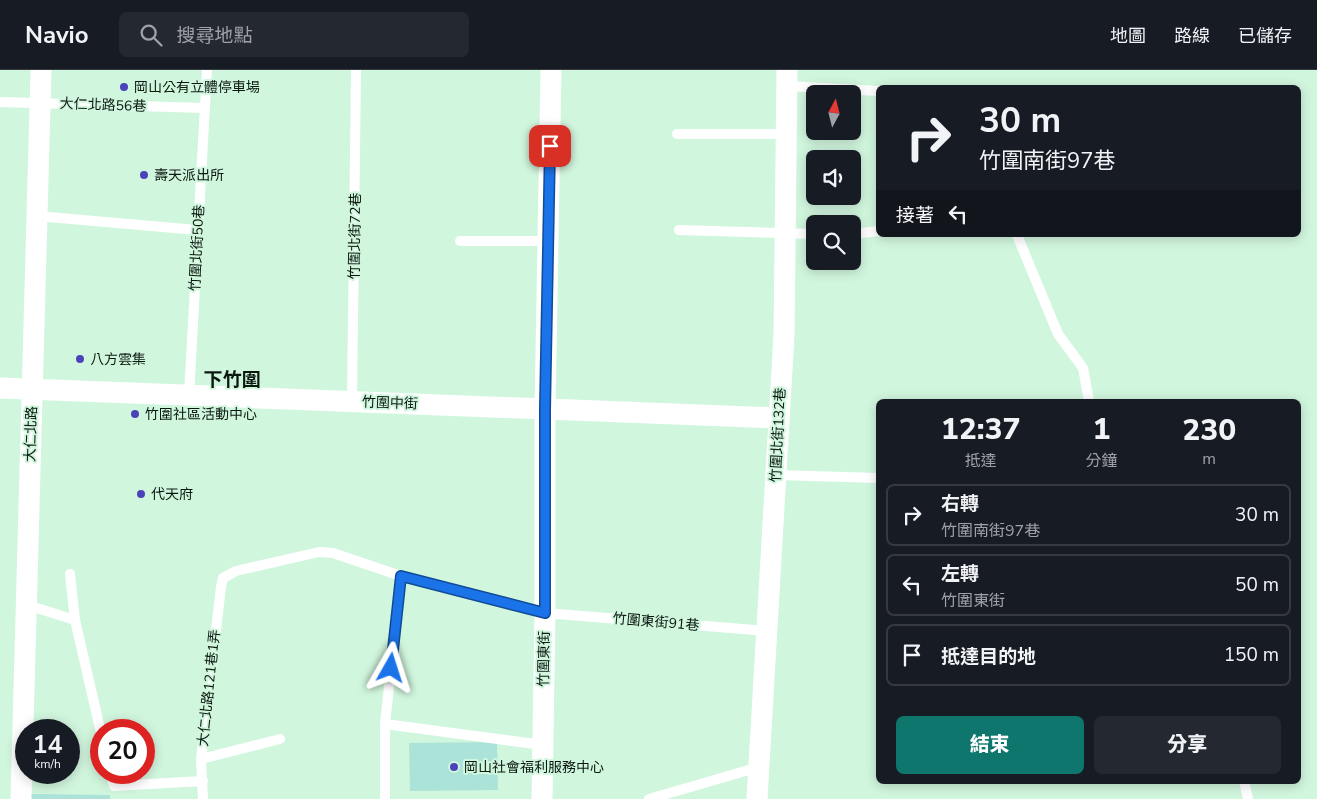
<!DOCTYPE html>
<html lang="zh-TW">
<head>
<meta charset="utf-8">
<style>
  body { margin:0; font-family:"Nunito Sans","Noto Sans TC",sans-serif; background:#242831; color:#f1f3f6; height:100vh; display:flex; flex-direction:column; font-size:19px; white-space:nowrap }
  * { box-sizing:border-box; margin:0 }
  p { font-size:16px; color:#9ea1a6 }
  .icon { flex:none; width:28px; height:28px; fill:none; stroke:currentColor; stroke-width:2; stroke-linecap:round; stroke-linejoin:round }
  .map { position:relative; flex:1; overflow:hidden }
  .panel { position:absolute; left:876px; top:329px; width:425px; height:385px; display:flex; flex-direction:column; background:#171b24; border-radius:8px; box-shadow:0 2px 12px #0003 }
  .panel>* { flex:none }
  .banner { position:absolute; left:876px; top:15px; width:425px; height:152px; border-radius:8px; box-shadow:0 2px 12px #0003; background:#171b24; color:#f1f3f6; overflow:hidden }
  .needle { width:32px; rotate:7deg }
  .tools { position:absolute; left:806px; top:15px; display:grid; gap:10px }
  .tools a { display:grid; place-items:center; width:55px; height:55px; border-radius:8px; background:#171b24; box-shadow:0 2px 12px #0003; font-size:25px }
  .speed { position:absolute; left:15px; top:649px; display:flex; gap:10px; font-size:25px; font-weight:700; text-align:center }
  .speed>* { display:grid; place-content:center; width:65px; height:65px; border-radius:50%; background:#171b24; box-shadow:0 2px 12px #0003; line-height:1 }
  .speed small { font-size:12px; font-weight:400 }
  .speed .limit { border:8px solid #d22; background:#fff; color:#111 }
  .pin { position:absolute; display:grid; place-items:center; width:42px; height:42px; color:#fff; margin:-21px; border-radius:10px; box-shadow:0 2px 8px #0006 }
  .me { position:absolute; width:55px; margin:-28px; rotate:6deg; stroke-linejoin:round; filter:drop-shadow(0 0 4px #0008) }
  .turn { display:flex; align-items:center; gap:18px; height:105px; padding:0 20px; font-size:22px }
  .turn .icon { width:65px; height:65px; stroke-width:2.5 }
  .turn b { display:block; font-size:35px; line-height:42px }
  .then { display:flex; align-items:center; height:48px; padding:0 20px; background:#0003; gap:10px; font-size:19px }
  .eta { display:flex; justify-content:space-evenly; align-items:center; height:85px; text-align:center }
  .eta b { font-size:30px; font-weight:800; line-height:35px }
  .primary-button { display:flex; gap:10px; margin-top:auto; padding:10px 20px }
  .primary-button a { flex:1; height:58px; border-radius:8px; background:#0f766e; color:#fff; font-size:20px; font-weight:800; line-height:58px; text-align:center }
  .primary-button a+a { background:#242831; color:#f1f3f6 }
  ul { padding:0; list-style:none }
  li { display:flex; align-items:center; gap:15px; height:62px; margin:0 10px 8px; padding:0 10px; border:2px solid #363941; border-radius:8px }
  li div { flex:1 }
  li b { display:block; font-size:19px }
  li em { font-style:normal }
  header { display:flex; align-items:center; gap:30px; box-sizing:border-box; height:70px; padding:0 25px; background:#171b24; border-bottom:1px solid #363941 }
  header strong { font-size:24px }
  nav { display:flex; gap:28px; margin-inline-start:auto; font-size:18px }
  .search { width:350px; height:45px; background:#242831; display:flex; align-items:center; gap:12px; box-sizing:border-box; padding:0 18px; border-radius:8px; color:#9ea1a6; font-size:19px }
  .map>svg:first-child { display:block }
</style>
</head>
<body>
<header>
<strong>Navio</strong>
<div class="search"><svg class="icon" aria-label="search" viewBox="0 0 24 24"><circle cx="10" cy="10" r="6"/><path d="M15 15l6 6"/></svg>搜尋地點</div>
<nav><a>地圖</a><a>路線</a><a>已儲存</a></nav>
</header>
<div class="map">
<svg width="1317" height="729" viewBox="0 0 1317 729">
  <rect width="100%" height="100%" fill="#d1f6de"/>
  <path fill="#abe3d8" d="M497,672L498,720L410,721L409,673Z
    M31,724L110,725V729H31Z"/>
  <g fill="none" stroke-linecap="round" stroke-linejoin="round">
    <path stroke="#fff" stroke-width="10" d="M787,16L879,21
      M0,32L205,38
      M677,64H786
      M37,146L197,160
      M679,160L815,164
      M852,164L879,161
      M1017,165L1058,264L1083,298L1089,331
      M460,171H548
      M189,325L207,0
      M352,331L356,0
      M776,405L879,408
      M70,504L75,550
      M27,535L75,550L101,663
      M385,654L543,675
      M201,689L280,669
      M110,702L114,716L203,711
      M1244,711L1248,729
      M203,729L201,689L221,517L223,508L236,501L319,482L333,483L401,506L545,543L767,561
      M385,729V654L401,506
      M649,729L759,697"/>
    <path stroke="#fff" stroke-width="21" d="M0,318L779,348
      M21,729L41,0
      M542,729L545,543V339L551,0
      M757,729L784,265L787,0"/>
  </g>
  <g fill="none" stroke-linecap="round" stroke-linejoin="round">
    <g stroke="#114b97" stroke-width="12">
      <path id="route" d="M391,598L401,506L545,543V339L550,76"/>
    </g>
    <use href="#route" stroke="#1a73e8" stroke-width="9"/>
  </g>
  <g fill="#4a43b9" stroke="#d1f6de" stroke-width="2">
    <circle cx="124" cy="17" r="5"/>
    <circle cx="144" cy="105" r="5"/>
    <circle cx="80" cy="289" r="5"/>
    <circle cx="135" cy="344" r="5"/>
    <circle cx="141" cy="424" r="5"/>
    <circle cx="454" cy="697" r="5"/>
  </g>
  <g text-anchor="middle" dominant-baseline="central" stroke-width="4" stroke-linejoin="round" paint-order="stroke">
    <g font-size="14" fill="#0b1810" stroke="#d1f6de" text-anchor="start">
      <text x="134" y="17">岡山公有立體停車場</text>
      <text x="154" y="105">壽天派出所</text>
      <text x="90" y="289">八方雲集</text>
      <text x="145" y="344">竹圍社區活動中心</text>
      <text x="151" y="424">代天府</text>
      <text x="464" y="697">岡山社會福利服務中心</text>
    </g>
    <g font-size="14" fill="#0b1810" stroke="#d1f6de">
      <text transform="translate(103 35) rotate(2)">大仁北路56巷</text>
      <text transform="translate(355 166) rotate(-89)">竹圍北街72巷</text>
      <text transform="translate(197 178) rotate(-87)">竹圍北街50巷</text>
      <text transform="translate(390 333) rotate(2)">竹圍中街</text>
      <text transform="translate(31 364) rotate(-88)">大仁北路</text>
      <text transform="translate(778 365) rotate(-87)">竹圍北街132巷</text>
      <text transform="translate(656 552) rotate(5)">竹圍東街91巷</text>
      <text transform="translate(544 589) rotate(-89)">竹圍東街</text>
      <text transform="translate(209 618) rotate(-84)">大仁北路121巷1弄</text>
    </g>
    <g font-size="19" font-weight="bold" fill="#0b1810" stroke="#d1f6de">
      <text x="232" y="310">下竹圍</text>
    </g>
  </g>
</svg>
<div class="tools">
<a><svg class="needle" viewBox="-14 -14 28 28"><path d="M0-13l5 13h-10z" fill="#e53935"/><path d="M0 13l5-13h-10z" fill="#9ea1a6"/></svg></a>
<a><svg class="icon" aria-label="sound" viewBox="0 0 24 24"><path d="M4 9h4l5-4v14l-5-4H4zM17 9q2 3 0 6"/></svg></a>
<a><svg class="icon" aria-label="search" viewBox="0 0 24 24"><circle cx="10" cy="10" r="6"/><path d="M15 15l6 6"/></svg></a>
</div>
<div class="speed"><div>14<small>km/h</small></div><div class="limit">20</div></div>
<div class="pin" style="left:550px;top:76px;background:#d93025"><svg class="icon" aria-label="arrive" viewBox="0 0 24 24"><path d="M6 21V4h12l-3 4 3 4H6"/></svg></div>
<svg class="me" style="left:391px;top:598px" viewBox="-20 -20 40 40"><path d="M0-17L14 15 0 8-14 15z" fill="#1a73e8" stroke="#fff" stroke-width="4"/></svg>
<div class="banner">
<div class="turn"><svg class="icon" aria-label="right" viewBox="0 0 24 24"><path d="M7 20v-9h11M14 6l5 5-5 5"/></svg><div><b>30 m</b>竹圍南街97巷</div></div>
<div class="then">接著<svg class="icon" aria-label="left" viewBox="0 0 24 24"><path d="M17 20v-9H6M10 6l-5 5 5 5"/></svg></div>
</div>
<section class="panel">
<div class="eta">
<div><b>12:37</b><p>抵達</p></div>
<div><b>1</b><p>分鐘</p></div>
<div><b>230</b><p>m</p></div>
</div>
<ul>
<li><svg class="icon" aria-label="right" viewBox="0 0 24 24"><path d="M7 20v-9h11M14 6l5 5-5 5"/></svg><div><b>右轉</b><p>竹圍南街97巷</p></div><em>30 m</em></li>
<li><svg class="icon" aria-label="left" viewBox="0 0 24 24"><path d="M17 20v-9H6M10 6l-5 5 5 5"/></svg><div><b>左轉</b><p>竹圍東街</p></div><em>50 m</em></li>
<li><svg class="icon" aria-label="arrive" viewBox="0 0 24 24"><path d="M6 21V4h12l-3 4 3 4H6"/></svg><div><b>抵達目的地</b></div><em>150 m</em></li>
</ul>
<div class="primary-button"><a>結束</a><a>分享</a></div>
</section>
</div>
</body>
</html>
